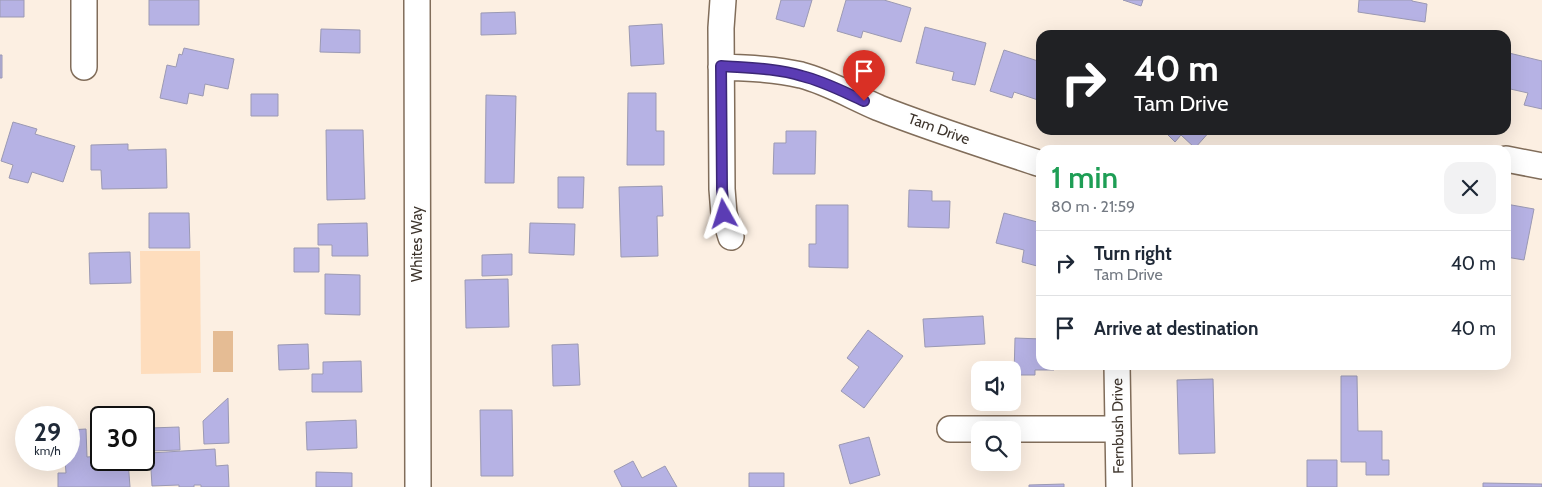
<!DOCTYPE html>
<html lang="en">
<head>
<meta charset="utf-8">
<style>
  body { margin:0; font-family:Cabin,sans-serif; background:#f2f2f3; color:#1f2937; height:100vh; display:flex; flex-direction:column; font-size:19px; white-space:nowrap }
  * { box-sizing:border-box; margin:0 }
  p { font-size:16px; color:#747a83 }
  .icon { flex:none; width:28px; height:28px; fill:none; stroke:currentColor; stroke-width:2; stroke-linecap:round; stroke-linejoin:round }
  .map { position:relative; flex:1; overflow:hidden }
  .details { position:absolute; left:1036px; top:145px; width:475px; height:225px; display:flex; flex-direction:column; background:#fff; border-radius:15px; box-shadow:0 5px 20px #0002 }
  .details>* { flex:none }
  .guide { position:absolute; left:1036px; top:30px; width:475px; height:105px; border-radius:15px; box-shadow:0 5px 20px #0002; background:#202124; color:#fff; overflow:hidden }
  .buttons { position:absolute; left:971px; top:361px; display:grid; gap:10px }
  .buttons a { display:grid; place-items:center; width:50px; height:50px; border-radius:10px; background:#fff; box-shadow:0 5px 20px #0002; font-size:25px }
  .speed { position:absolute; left:15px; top:406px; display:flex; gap:10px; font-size:25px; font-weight:700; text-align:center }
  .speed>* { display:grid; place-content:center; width:65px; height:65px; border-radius:50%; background:#fff; box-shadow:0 5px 20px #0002; line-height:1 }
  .speed small { font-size:12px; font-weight:400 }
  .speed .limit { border:2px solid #111; border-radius:8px; background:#fff; color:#111 }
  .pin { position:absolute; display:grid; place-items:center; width:42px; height:42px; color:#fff; margin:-51px -21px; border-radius:50% 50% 50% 0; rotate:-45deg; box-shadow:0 0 5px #0007 }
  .pin .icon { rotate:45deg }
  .me { position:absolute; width:55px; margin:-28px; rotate:354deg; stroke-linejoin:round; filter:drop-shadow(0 0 4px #0008) }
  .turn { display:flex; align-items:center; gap:18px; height:105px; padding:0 15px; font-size:22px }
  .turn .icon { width:65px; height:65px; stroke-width:2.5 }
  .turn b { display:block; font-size:35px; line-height:42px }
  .round { display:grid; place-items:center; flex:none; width:52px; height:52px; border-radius:15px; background:#f2f2f3 }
  .overview { display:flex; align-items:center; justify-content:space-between; height:85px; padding:0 15px }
  h1 { font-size:30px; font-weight:600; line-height:38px; color:#1e9e55 }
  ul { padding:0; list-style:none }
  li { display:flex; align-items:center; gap:15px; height:65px; padding:0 15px; border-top:1px solid #e0e1e3 }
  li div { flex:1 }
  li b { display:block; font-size:19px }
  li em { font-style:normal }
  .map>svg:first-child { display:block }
</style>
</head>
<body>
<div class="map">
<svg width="1542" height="487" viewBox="0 0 1542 487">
  <rect width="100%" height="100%" fill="#fcefe2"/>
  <path fill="#feddbd" d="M140,251H200L201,373L141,374Z"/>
  <path fill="#e5bc94" d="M213,331H233V372H213Z"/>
  <path fill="#b6b2e4" stroke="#9b99b3" d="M0,0H24V17H0Z
    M149,0H199V25H149Z
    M781,0H812L804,27L776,19Z
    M846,0H884L911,8L901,42L863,31L861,38L837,31Z
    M1123,0H1143L1141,6Z
    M1359,0H1412V1L1427,4L1425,22L1358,12Z
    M515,12L516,34L481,35V13Z
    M662,24L664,64L631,66L629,26Z
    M925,27L986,43L975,85L952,80L954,72L916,63Z
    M321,29L360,30V53L320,52Z
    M184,48L234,59L228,89L205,84L203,96L189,93L187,104L160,98L167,65L176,67L179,54L182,55Z
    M1004,50L1041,62V101L1014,92L1012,98L990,91Z
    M1509,53L1542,61V109L1524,105L1528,93L1506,88V63Z
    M0,55H2V78H0Z
    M628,93H656V131H664V165H627Z
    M251,94H278V116H251Z
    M486,95L516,96L514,183H485Z
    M13,122L37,129L35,134L75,146L63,182L32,172L28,183L9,178L13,165L1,161Z
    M326,130H363L365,199L327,200Z
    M1163,130H1211L1195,148L1181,135L1175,142Z
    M786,131H816L815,174H773L774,143H786Z
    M128,144V150L166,149L167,188L102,189L101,170H91V145Z
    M558,177H584L583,208H558Z
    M662,186L663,216H657L658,256L621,257L619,187Z
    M909,190L932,191V201H950L949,228L908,227Z
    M1506,204L1534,209L1524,260L1506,257Z
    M816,205H848V268L809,267V244H816Z
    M149,213H189L190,248H149Z
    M1004,213L1041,223V254L1037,266L1022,262L1024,250L996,243Z
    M367,223L368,256H332V245H318V224Z
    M530,223L575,224L574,255L529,253Z
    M294,248H319V272H294Z
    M130,252L131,283L90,284L89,253Z
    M512,254V275L482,276V255Z
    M325,274L360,275V315L325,314Z
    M508,279L509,327L466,328L465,280Z
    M983,316L985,344L925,347L923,319Z
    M868,330L903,356L864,408L841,391L859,367L847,358Z
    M1015,338L1041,339V365H1054V370H1035V375H1014Z
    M308,344L309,369L279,370L278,345Z
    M578,344L580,385L553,386L552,345Z
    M361,361L362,392H312V374H323V362Z
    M1341,376H1357L1358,431H1382V460H1389V475H1366V462H1341Z
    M1213,379L1215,453L1179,454L1177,380Z
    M228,398L229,443L204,444L203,421Z
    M480,410H512L513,476H481Z
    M356,420L357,448L307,450L306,422Z
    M179,427L180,450L151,451L150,428Z
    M86,429L87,457L101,456V460H128L130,487H58V473H66L65,460H69V430Z
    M869,437L880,475L850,484L839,445Z
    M215,449L216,466L228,465L229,487H201V485H194V487H179V485L152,486L150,453Z
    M1307,460H1337V487H1307Z
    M633,461L642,478L665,466L677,487H622L614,471Z
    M316,472L352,473V487H316Z
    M749,473H784V487H749Z
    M1483,483L1542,484V487H1483Z
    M1064,484V487H1029V485Z"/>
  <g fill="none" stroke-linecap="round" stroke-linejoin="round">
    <g stroke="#816d5a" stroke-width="28">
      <path id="minor" d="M84,0V67
        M417,0L418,487
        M723,0L721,28L722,189L724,214L731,237
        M721,67C748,68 775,69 801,75C828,82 853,97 879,108C932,129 987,146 1041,164
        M1506,159L1542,166
        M1117,365L1119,487
        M950,429H1118"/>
    </g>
    <use href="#minor" stroke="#fff" stroke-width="25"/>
  </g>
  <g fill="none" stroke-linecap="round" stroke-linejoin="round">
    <g stroke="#3b2775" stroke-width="12">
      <path id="route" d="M724,214L722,189L721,66C748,68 776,68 802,76C823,81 844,92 864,101"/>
    </g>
    <use href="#route" stroke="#5b3cb4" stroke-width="9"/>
  </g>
  <g text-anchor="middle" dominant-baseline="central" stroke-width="4.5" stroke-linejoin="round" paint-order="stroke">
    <g font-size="15" fill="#3d342c" stroke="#fefefe">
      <text transform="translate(939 129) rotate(20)">Tam Drive</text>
      <text transform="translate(417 244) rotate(-90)">Whites Way</text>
      <text transform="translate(1118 426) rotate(-91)">Fernbush Drive</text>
    </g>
  </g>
</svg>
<div class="buttons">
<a><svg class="icon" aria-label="sound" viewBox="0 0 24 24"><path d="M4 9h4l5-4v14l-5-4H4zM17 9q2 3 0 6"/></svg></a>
<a><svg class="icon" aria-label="search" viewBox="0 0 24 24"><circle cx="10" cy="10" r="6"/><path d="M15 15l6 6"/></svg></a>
</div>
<div class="speed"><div>29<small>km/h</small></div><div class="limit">30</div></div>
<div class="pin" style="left:864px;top:101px;background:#d93025"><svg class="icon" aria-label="arrive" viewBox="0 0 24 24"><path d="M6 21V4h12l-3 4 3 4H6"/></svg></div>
<svg class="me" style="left:724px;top:214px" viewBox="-20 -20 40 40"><path d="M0-17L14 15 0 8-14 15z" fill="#5b3cb4" stroke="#fff" stroke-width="4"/></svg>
<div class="guide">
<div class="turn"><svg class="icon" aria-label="right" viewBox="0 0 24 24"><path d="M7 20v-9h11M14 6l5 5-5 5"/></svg><div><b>40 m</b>Tam Drive</div></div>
</div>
<section class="details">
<div class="overview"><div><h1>1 min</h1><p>80 m · 21:59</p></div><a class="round"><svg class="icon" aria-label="close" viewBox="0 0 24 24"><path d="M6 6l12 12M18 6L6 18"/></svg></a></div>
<ul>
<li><svg class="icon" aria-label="right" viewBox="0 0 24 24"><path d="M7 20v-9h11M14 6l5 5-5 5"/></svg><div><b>Turn right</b><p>Tam Drive</p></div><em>40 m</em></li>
<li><svg class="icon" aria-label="arrive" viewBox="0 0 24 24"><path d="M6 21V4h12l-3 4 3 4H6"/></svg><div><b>Arrive at destination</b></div><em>40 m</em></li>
</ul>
</section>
</div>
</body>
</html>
